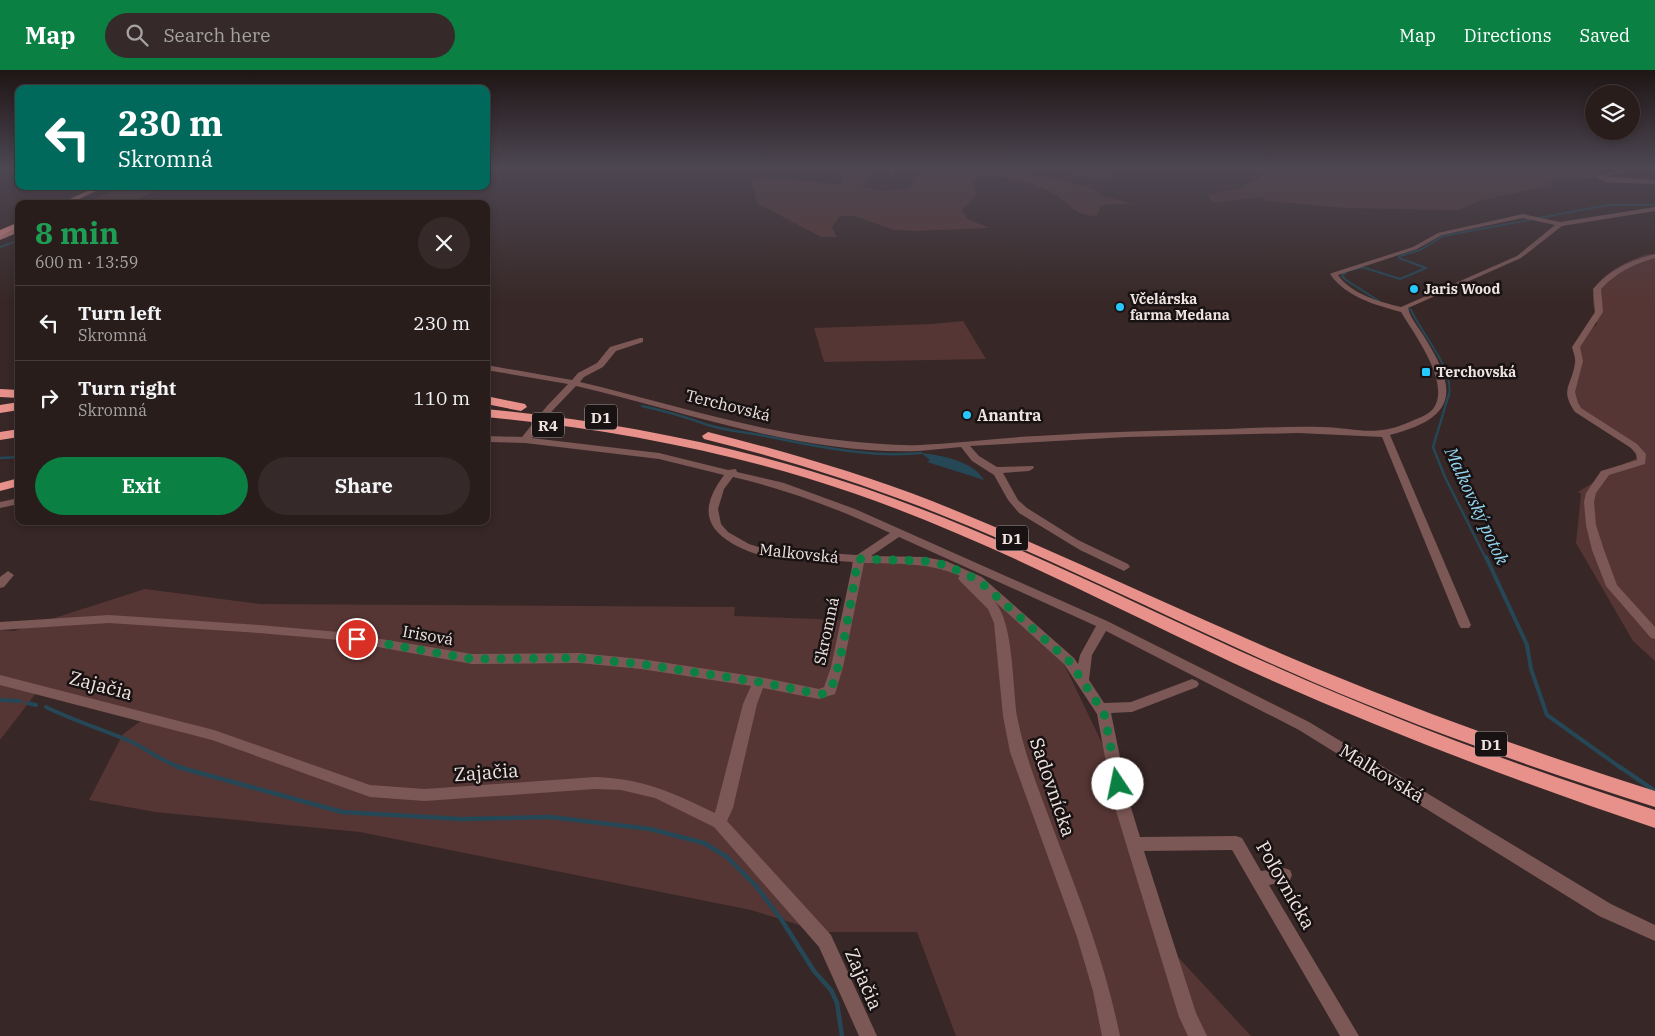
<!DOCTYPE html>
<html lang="en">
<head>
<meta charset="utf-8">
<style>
  body { margin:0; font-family:"IBM Plex Serif",serif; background:#352a29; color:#f1f3f6; height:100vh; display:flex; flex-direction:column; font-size:19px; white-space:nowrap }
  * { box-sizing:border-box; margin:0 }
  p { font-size:16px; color:#a5a2a3 }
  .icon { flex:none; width:28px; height:28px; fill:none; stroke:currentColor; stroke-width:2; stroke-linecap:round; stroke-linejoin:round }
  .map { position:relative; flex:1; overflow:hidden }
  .details { position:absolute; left:15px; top:130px; width:475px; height:325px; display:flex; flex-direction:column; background:#291d1c; border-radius:10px; box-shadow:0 2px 8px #0003,0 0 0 1px #453b3b }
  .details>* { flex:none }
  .top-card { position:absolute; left:15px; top:15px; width:475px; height:105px; border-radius:10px; box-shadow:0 2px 8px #0003,0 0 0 1px #453b3b; background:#00695c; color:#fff; overflow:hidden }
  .buttons { position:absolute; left:1585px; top:15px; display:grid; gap:10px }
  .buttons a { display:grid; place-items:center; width:55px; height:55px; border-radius:50%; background:#291d1c; box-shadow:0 2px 8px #0003,0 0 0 1px #453b3b; font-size:25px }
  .pin { position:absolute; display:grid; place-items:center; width:42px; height:42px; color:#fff; margin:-21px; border:2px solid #fff; border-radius:50%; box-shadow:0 1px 5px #0007 }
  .me { position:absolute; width:55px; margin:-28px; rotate:349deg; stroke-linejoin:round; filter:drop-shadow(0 0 4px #0008) }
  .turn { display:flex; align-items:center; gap:18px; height:105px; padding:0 20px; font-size:22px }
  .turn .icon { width:65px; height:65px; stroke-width:2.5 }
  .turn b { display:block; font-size:35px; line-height:42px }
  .round { display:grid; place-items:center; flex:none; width:52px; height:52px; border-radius:26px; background:#352a29 }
  .overview { display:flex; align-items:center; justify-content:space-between; height:85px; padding:0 20px }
  h1 { font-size:30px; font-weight:800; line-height:38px; color:#1e9e55 }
  .button { display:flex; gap:10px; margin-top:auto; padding:10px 20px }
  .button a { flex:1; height:58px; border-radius:30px; background:#0b8043; color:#fff; font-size:20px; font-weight:800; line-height:58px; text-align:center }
  .button a+a { background:#352a29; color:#f1f3f6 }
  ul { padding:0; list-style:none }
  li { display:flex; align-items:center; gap:15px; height:75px; padding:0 20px; border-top:1px solid #453b3b }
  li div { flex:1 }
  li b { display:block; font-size:19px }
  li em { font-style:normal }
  header { display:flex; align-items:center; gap:30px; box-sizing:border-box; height:70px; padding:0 25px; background:#0b8043; color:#fff }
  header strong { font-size:24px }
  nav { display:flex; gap:28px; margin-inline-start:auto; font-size:18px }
  .search { width:350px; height:45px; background:#352a29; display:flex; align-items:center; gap:12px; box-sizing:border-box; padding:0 18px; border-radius:28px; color:#a5a2a3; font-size:19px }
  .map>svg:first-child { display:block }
</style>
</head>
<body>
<header>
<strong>Map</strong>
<div class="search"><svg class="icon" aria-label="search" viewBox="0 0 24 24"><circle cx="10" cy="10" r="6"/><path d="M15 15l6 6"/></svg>Search here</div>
<nav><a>Map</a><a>Directions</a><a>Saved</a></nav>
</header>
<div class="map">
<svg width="1655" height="966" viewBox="0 0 1655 966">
  <rect width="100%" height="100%" fill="#372726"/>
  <path fill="#563634" d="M835,98L875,103L862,117L882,121L910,118L916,108L917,98H1110L1114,100L1115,107C1110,109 1105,111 1100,111C1083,109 1043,94 1030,104L1082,115L1095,120L1102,126L1133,134H1107L1100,137L1097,146C1072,146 1069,131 1051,122C1030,111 1003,106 980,105L973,111L976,125L962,140L968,149L989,158L915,161L894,160L855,146H840L832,157L837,167H821L757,133L752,110C782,105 811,114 841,114V101Z
    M1232,98H1600L1601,103L1593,108L1549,111L1554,114L1480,131L1459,140L1345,138L1266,131L1261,127L1213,133L1208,125L1241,118L1260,108L1257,101Z
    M124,116H169L124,134H84Z
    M1648,184L1655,185V591L1633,571L1576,473L1581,424L1578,422L1619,396L1642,386L1577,338L1570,316L1578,292L1577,273L1597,254C1596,246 1592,235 1593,226C1596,205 1630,189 1648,184Z
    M963,251L986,289L824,292L814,258L933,254Z
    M905,489L970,506L1062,590L1103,675L1153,860L1251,966H956L917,862H822L751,840L360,762L155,742L89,730L123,664L145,648L40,618L0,670V560L14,561L145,519L260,534L735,537L734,546L843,550L853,500L851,491Z"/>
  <path fill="#254756" d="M921,383C941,385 973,391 984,410L927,392L930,390Z"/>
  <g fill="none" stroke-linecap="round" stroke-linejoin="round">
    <path stroke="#254756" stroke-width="2" d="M126,134L132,131L134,121L144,116
      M0,177L19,170
      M1352,200L1362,197L1400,209L1426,198L1399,188L1400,186L1420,180L1443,166L1608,135H1655
      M1346,202L1342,206L1346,210L1379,231
      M1404,238L1411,240C1422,265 1454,298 1449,325"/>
    <path stroke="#254756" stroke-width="2.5" d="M1449,324L1433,377L1445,407L1486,489
      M642,336C665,341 686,347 708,355C726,361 747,362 765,366C817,376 868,388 921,383
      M0,388L19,387"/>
    <path stroke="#254756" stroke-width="4" d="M1486,487L1527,575L1531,599L1547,645L1621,698
      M0,630L20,631
      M27,633L36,635
      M46,637C72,650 98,658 125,669C145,677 161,692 183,698"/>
    <path stroke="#254756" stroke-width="4.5" d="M178,697L342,742L460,749L550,747L650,759L704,773L727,787L756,816L781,849L814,901L831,920L837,933L842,966
      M1620,697L1655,721"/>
    <path fill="#7b5755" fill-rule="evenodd" d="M893,98H898L892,105L889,103Z
      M1625,98L1627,101L1604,107L1655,110V114L1606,112L1595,107Z
      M1655,137V141L1562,156L1521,188L1408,238C1410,248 1420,259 1425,268C1459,322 1456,348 1390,365L1471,555L1469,558H1461L1459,555L1382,367L1298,363L1127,367L970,376L979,386L997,397L1033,396L1034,398L1029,401L1003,403L1018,430L1027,438L1078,470L1128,494L1130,497L1124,501L1080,480L1019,443L1008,430L994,405L972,391L961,377C947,378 933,380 919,381C804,385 686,342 576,316L553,340L532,368L659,383L728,400L736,399L737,402L784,413L855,439L1107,551L1309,652L1611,834L1655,855V871L1599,846L1299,660L1106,561L1092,585L1089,610L1104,633L1131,632L1192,609L1197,611L1199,614L1197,617L1132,642L1111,643L1129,731L1140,767L1236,766L1242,768L1261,801L1284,798L1290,800L1292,805L1290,810L1269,815L1359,966H1340L1232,780L1144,781L1196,943L1207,966H1188L1179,947L1113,731L1097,644L1064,594L993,530C1015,551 1012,620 1018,651C1027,694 1044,733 1059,774C1084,839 1106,898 1120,966H1102L1093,921L1077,867L1010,682L1003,646L994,553L988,539L960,511L958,508L960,506C929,492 897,494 864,493L843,597L835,624L819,629L763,618L757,634L733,738L727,751L831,865L877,966H859L819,877L714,757L655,728L621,720L595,719L425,731L370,727L212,670L0,615V605L214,660L370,715L425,719L595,707C645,709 671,722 715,743L743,634L751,616L641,599L579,593L472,594L339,570L259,563L109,553L0,560V552L109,545L259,555L339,562L472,584L579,583L641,589L759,607L819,619L824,617L831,597L853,492C824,490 794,490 765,486C754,484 742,479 733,474C700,455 704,432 724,405L659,389L525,373L486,372V366L522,367L547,336L568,314L486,300V295L572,310L578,303L597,293L610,277L640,268H643V272L616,281L603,297L584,307L580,312C668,333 756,362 847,371C871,373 896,376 920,375C959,373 998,368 1037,366C1101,362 1164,360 1228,359C1259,358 1290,356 1321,357C1359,358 1374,368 1412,351C1418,348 1428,345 1433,339C1452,314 1414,264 1401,242C1375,235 1346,227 1330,204L1332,203L1413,177L1438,163L1523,144L1560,152ZM1523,148L1555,155L1517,186L1401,237C1380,232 1351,224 1338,205L1417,179L1442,165ZM733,407C788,420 839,439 890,463L857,485L765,479L749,474L728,462L721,454L718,439L724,419ZM899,467L1096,556L1080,585L1078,594L1074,588L982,507L946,491L924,487L871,486Z
      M1655,184V188C1633,194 1616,203 1601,219L1603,242L1580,277L1583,291L1575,322L1578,333L1581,338L1637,374L1646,384L1645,394L1609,405L1596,423L1594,432L1596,455L1604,480L1617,515L1655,557V569L1651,568L1606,516L1592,480L1586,455L1584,432L1586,423L1601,401L1637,390L1636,384L1631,378L1575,342C1559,319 1572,316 1575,293C1576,288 1573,282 1572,277L1595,242L1593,219C1610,199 1631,190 1655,184Z
      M19,428V434L0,438V432Z
      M8,501L14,505L4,517L0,518V507Z"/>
    <path fill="#c9817c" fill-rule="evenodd" d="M98,116H107L68,134H59Z
      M19,157V162L0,170V165Z"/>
    <path fill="#e8918b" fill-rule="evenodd" d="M19,152V157L0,166V160Z
      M0,319L19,320V328L0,327Z
      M486,326L525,334L527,337L521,341L486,334Z
      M19,332V340L0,343V335Z
      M486,339C615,351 741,376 864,418C1006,467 1139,537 1276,597C1400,652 1526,699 1655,740V758C1522,713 1392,664 1264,607C1127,545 995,472 853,423C733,382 612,359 486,347Z
      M19,359V367L0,370V362Z
      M708,362C784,381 859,403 932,431C1050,478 1165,534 1282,584C1404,636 1529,681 1655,721V737C1539,700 1425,660 1313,612C1181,555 1053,488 919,436C848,409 777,387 704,369L702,366Z
      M19,408V416L0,421V413Z"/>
  </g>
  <linearGradient id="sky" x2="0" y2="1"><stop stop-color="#1e1515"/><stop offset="0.42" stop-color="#4d4752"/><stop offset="1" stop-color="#4d4752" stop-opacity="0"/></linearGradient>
  <rect width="1655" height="233" fill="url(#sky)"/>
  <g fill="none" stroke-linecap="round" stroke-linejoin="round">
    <path stroke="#0b8043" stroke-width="9" stroke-dasharray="0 16.2" d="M357,569L472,589L578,588L641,594L759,612L819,624C823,624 827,624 829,621C840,608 854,511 858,489L924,491L946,495L978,510L1069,591L1076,601L1104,643L1118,714"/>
  </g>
  <g fill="#27c8fe" stroke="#191212" stroke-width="2">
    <circle cx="1414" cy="219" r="5"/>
    <circle cx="1120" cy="237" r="5"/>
    <rect x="1421" y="297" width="10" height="10" rx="2.5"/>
    <circle cx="967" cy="345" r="5"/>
  </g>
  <g text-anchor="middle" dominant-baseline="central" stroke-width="5" stroke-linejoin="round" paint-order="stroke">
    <g font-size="14" font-weight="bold" fill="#efe3e2" stroke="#191212" text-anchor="start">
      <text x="1424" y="219">Jaris Wood</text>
      <text x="1130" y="229">Včelárska<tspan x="1130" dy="16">farma Medana</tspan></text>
      <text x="1436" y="302">Terchovská</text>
    </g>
    <g fill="#191212" stroke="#afa4a4" stroke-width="1">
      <rect x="585" y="334.5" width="32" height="25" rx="4"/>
      <rect x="532" y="342.5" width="32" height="25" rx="4"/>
      <rect x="996" y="455.5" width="32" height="25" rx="4"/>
      <rect x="1475" y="661.5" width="32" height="25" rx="4"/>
    </g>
    <g font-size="15" font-weight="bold" fill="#efe3e2">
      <text x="601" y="347">D1</text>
      <text x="548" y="355">R4</text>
      <text x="1012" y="468">D1</text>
      <text x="1491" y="674">D1</text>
    </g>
    <g font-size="16" fill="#efe3e2" stroke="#191212">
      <text transform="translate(728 335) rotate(14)">Terchovská</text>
      <text transform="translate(799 483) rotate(6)">Malkovská</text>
      <text transform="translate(826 561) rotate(-78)">Skromná</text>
      <text transform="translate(428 565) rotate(10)">Irisová</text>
    </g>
    <g font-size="16" font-weight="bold" fill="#efe3e2" stroke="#191212" text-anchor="start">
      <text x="977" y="345">Anantra</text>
    </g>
    <g font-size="18" font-style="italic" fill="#94d6f2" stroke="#191212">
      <text transform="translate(1477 436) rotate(65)">Malkovský potok</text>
    </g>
    <g font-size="19" fill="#efe3e2" stroke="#191212">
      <text transform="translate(101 615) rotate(15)">Zajačia</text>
      <text transform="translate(486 702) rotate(-4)">Zajačia</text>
      <text transform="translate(1382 703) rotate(31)">Malkovská</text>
      <text transform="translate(1053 717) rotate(71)">Sadovnícka</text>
      <text transform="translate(1286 815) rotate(60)">Poľovnícka</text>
      <text transform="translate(864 909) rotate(66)">Zajačia</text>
    </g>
  </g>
</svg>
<div class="buttons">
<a><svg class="icon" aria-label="layers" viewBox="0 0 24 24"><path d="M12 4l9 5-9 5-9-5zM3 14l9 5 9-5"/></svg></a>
</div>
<div class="pin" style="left:357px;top:569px;background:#d93025"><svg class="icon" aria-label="arrive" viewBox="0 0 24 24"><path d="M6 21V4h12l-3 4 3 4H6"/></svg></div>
<svg class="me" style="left:1118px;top:714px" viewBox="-20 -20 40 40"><circle r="19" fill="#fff"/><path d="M0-13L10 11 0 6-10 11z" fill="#0b8043"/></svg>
<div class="top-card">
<div class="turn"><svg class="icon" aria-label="left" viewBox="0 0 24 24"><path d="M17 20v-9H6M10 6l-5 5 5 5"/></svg><div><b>230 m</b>Skromná</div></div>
</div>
<section class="details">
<div class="overview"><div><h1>8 min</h1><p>600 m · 13:59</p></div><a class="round"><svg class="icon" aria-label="close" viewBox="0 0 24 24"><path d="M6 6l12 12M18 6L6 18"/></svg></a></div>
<ul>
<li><svg class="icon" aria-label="left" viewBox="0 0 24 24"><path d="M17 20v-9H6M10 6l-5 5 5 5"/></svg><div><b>Turn left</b><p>Skromná</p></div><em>230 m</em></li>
<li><svg class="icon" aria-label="right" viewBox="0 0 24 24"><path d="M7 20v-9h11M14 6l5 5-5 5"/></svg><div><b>Turn right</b><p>Skromná</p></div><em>110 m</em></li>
</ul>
<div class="button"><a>Exit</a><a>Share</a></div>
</section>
</div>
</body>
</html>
